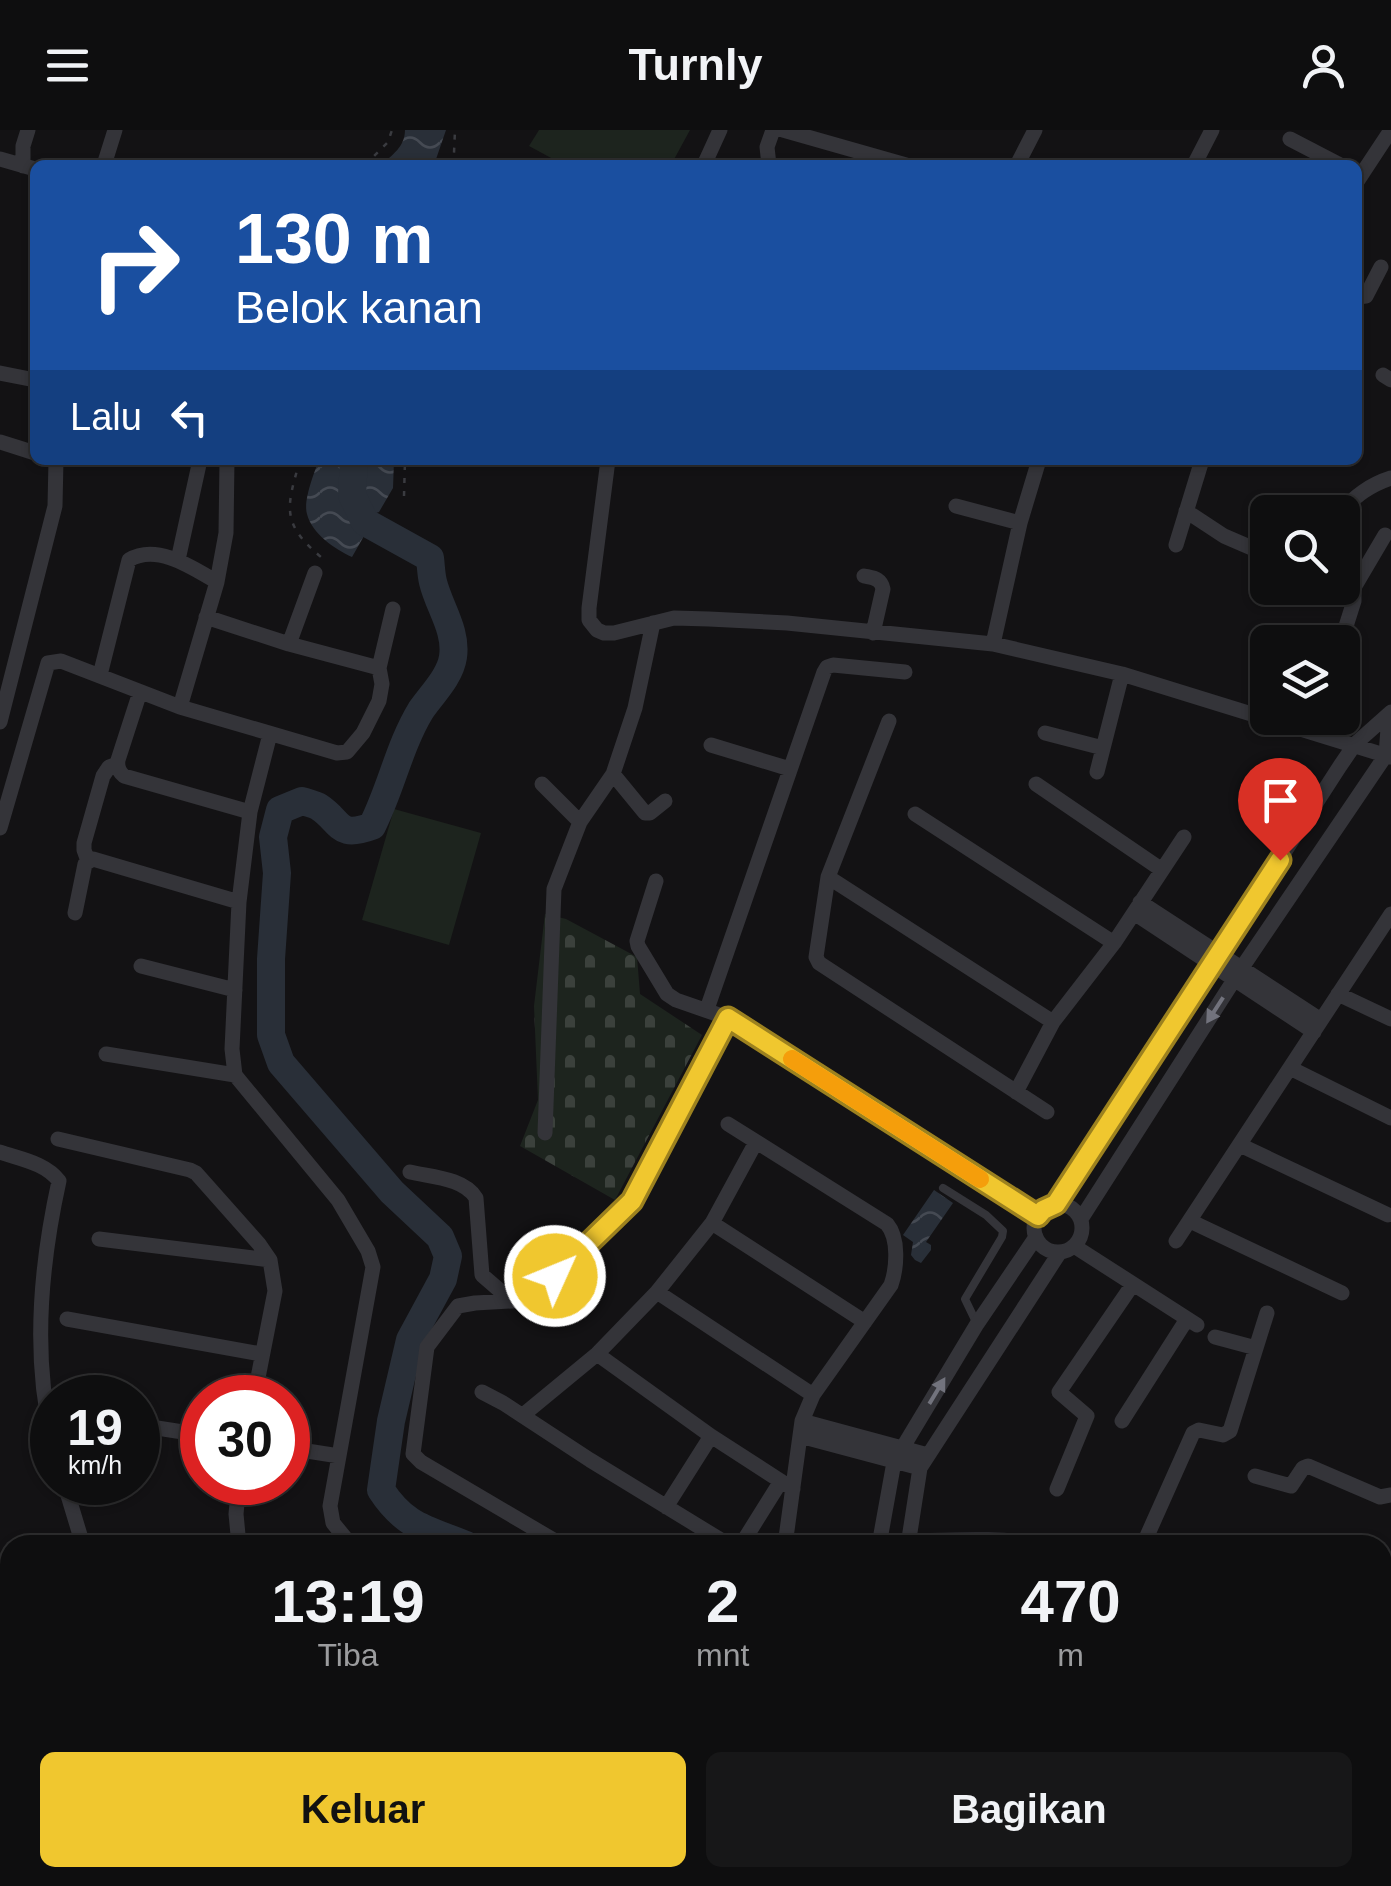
<!DOCTYPE html>
<html lang="id">
<head>
<meta charset="utf-8">
<style>
  body { margin:0; font-family:Helvetica,sans-serif; background:#171718; color:#f1f3f6; height:100vh; display:flex; flex-direction:column; font-size:38px; white-space:nowrap }
  * { box-sizing:border-box; margin:0 }
  p { font-size:32px; color:#9b9c9e }
  .icon { flex:none; width:55px; height:55px; fill:none; stroke:currentColor; stroke-width:2; stroke-linecap:round; stroke-linejoin:round }
  .map { position:relative; flex:1; overflow:hidden }
  .drawer { position:absolute; left:0px; top:1405px; width:1392px; height:352px; display:flex; flex-direction:column; background:#0e0e0f; border-radius:30px 30px 0 0; box-shadow:0 2px 8px #0004,0 0 0 2px #2e2e2f }
  .drawer>* { flex:none }
  .top-card { position:absolute; left:30px; top:30px; width:1332px; height:305px; border-radius:15px; box-shadow:0 2px 8px #0004,0 0 0 2px #2e2e2f; background:#1a4fa0; color:#fff; overflow:hidden }
  .controls { position:absolute; left:1250px; top:365px; display:grid; gap:20px }
  .controls a { display:grid; place-items:center; width:110px; height:110px; border-radius:15px; background:#0e0e0f; box-shadow:0 2px 8px #0004,0 0 0 2px #2e2e2f; font-size:50px }
  .speed { position:absolute; left:30px; top:1245px; display:flex; gap:20px; font-size:50px; font-weight:700; text-align:center }
  .speed>* { display:grid; place-content:center; width:130px; height:130px; border-radius:50%; background:#0e0e0f; box-shadow:0 2px 8px #0004,0 0 0 2px #2e2e2f; line-height:1 }
  .speed small { font-size:25px; font-weight:400 }
  .speed .limit { border:15px solid #d22; background:#fff; color:#111 }
  .pin { position:absolute; display:grid; place-items:center; width:85px; height:85px; color:#fff; margin:-102px -42px; border-radius:50% 50% 50% 0; rotate:-45deg; box-shadow:0 0 10px #0007 }
  .pin .icon { rotate:45deg }
  .me { position:absolute; width:110px; margin:-55px; rotate:46deg; stroke-linejoin:round; filter:drop-shadow(0 0 8px #0008) }
  .turn { display:flex; align-items:center; gap:35px; height:210px; padding:0 40px; font-size:45px }
  .turn .icon { width:130px; height:130px; stroke-width:2.5 }
  .turn b { display:block; font-size:70px; line-height:85px }
  .then { display:flex; align-items:center; height:95px; padding:0 40px; background:#0003; gap:20px; font-size:38px }
  .eta { display:flex; justify-content:space-evenly; align-items:center; height:170px; text-align:center }
  .eta b { font-size:60px; font-weight:800; line-height:70px }
  .button { display:flex; gap:20px; margin-top:auto; padding:20px 40px }
  .button a { flex:1; height:115px; border-radius:15px; background:#f0c72f; color:#111; font-size:40px; font-weight:800; line-height:115px; text-align:center }
  .button a+a { background:#171718; color:#f1f3f6 }
  header { display:flex; justify-content:space-between; align-items:center; height:130px; padding:0 40px; background:#0e0e0f; font-size:45px; font-weight:800 }
  .map>svg:first-child { display:block }
</style>
</head>
<body>
<header><svg class="icon" aria-label="menu" viewBox="0 0 24 24"><path d="M4 6h16M4 12h16M4 18h16"/></svg>Turnly<svg class="icon" aria-label="person" viewBox="0 0 24 24"><circle cx="12" cy="8" r="4"/><path d="M4 21q1-7 8-7t8 7"/></svg></header>
<div class="map">
<svg width="1391" height="1756" viewBox="0 0 1391 1756">
  <defs>
    <pattern id="cemetery-stones" width="16" height="16" patternUnits="userSpaceOnUse" patternTransform="scale(2.5)"><rect width="16" height="16" fill="#1d241e"/><path d="M2 7V4a2 2 0 0 1 4 0v3zM10 15v-3a2 2 0 0 1 4 0v3z" fill="#3b413c"/></pattern>
    <pattern id="water-waves" width="16" height="10" patternUnits="userSpaceOnUse" patternTransform="scale(2.5)"><rect width="16" height="10" fill="#292f38"/><path d="M0 5q4-4 8 0t8 0" fill="none" stroke="#454a53"/></pattern>
  </defs>
  <rect width="100%" height="100%" fill="#131214"/>
  <path fill="#1d241e" d="M539,0H690L671,35H564L529,16Z
    M394,679L481,703L449,815L362,790Z"/>
  <path fill="url(#cemetery-stones)" d="M545,784L566,789L637,827L640,864L702,905L615,1070L520,1016L538,970L534,876Z"/>
  <path fill="url(#water-waves)" d="M405,0H446L434,35H381C392,25 405,17 405,0Z
    M319,330H394L393,358L379,382C368,385 365,391 362,401L364,406L352,427C335,419 312,404 307,384C303,371 314,343 319,330Z
    M934,1060L953,1073L926,1112L931,1115V1120L921,1133L915,1130L911,1125L913,1112L903,1105Z"/>
  <g fill="none" stroke-linecap="round" stroke-linejoin="round">
    <path stroke="#292f38" stroke-width="28" d="M354,330L352,365L365,392L430,428C431,436 431,444 433,452C439,477 457,500 453,527C450,547 432,564 421,580C399,616 391,659 372,696C337,709 342,692 319,677C316,675 305,672 302,671L280,680L273,707L277,743L271,829V905L281,933L392,1062L440,1107L448,1126L443,1149L410,1210L391,1291L381,1360C405,1397 427,1399 466,1415
      M799,1756L801,1748"/>
    <path stroke="#3a3b40" stroke-width="2.5" stroke-dasharray="5 8" stroke-linecap="butt" d="M365,35L388,12L392,0
      M450,35L454,23L455,0
      M300,330C287,376 280,393 321,427
      M404,366L405,330"/>
    <path stroke="#343439" stroke-width="8" d="M943,1058L986,1085L1003,1101L1002,1107L965,1169L977,1194"/>
    <path stroke="#343439" stroke-width="15" d="M783,0L906,35
      M1290,9L1340,35
      M0,29L35,39
      M104,35L115,0
      M704,35L720,0
      M769,35L767,17L773,0
      M1017,35L1035,0
      M1194,35L1212,0
      M23,36V16L28,0
      M1358,50L1391,0
      M1358,167L1366,166L1381,137
      M0,243L35,250
      M1383,245L1391,250
      M0,312L35,323
      M608,330L589,478V490L597,500L604,503H614L674,488L709,489L787,493L993,514L1122,544L1391,627
      M956,376L1020,393
      M1186,381L1224,406L1268,425
      M1340,382C1356,366 1369,355 1391,348
      M1176,415L1202,330
      M178,430L200,330
      M864,446C873,448 881,448 883,459L873,503
      M206,487L289,514L379,538
      M1341,512L1354,471V464L1352,461L1385,405
      M289,514L315,443
      M993,514L1020,393L1039,330
      M100,545L129,430C157,413 193,438 217,452
      M140,562L118,630C117,636 119,642 124,646L250,682
      M180,577L217,452L226,403L227,330
      M889,591L828,747L816,827L819,833L1047,982
      M0,592L55,376L56,330
      M1045,603L1103,618
      M270,604L250,682L239,772L232,919L235,945L338,1070L368,1121L373,1137L330,1376L333,1393L351,1415
      M711,615L790,639
      M1097,642L1122,544
      M613,644L645,683H650L665,671
      M542,654L580,692
      M1036,654L1162,740
      M915,684L1114,813
      M0,698L48,533L61,531L180,577L337,623L347,622L363,603L379,571L382,554L379,538L393,479
      M88,731L84,720V713L103,646L109,637L117,634
      M828,747L1053,892
      M656,751L637,811L638,816L667,864L676,870L728,888L1038,1086
      M1140,772L1321,890
      M75,783L85,734L93,729L239,772
      M1134,783L1314,902
      M141,836L235,860
      M1338,864L1391,889
      M707,879L824,542L827,537L833,535L905,542
      M106,924L235,945
      M1290,938L1391,988
      M1016,962L1053,892L1114,813L1184,707
      M728,994L887,1094C899,1108 897,1138 891,1155L813,1265L802,1291L785,1415
      M545,1003L554,759L580,692L613,644L635,578L653,493
      M58,1009L190,1040L196,1043L259,1114L270,1130L275,1161L254,1268
      M756,1012L712,1093L657,1162L813,1265
      M1240,1015L1388,1085
      M0,1022C20,1029 46,1033 59,1051C41,1133 32,1224 52,1307
      M410,1042C431,1047 464,1048 476,1068L482,1145L512,1171
      M1057,1074L1340,636L1355,614L1391,582
      M1034 1098a24 24 0 1 1 48 0a24 24 0 1 1-48 0Z
      M1081,1089L1241,839L1386,625L1389,585
      M1190,1091L1342,1163
      M712,1093L865,1192
      M99,1109L270,1130
      M1176,1111L1391,784
      M1074,1116L1197,1195
      M67,1189L261,1224
      M1215,1207L1256,1218
      M597,1224L711,1306L793,1359
      M482,1262L503,1273L590,1330L729,1415
      M523,1285L597,1224L657,1162
      M802,1291L928,1325
      M1122,1291L1187,1189
      M138,1295L202,1305
      M800,1306L920,1338
      M288,1318L339,1326
      M1255,1346L1291,1356L1303,1338L1308,1336L1380,1367L1391,1365
      M64,1352L83,1415
      M1057,1359L1087,1286L1059,1262L1133,1154
      M666,1377L711,1306
      M909,1411C954,1410 1002,1407 1046,1415
      M239,1415L236,1384L239,1352
      M562,1415L421,1332L413,1324L427,1217L458,1176L475,1173L530,1170L632,1071L728,888
      M741,1415L781,1351
      M879,1415L894,1332L977,1194L1036,1107
      M908,1415L920,1338L1060,1122
      M1143,1415L1193,1303L1199,1300L1223,1305L1230,1301L1267,1183
      M0,1444L10,1434
      M0,1454L10,1464
      M0,1584L10,1585
      M8,1669H10
      M0,1697L10,1700
      M1382,1704L1391,1707
      M74,1748L104,1756
      M49,1756L50,1748
      M141,1756L146,1748
      M580,1756L583,1748
      M696,1756L699,1748
      M843,1756L844,1748
      M944,1756L945,1748
      M1220,1756L1228,1748"/>
  </g>
  <defs><path id="oneway-solid" d="M-6-.8H1V-3.2L6.5 0L1 3.2V.8H-6Z" transform="scale(2.5)"/></defs>
  <g fill="#72737d">
    <use href="#oneway-solid" transform="translate(1215 880) rotate(123)"/>
    <use href="#oneway-solid" transform="translate(937 1261) rotate(-59)"/>
  </g>
  <g fill="none" stroke-linecap="round" stroke-linejoin="round">
    <g stroke="#9c811f" stroke-width="25">
      <path id="route" d="M555,1146L632,1071L728,888L1038,1086L1043,1080L1056,1074L1280,730"/>
    </g>
    <use href="#route" stroke="#f0c72f" stroke-width="18"/>
    <path stroke="#f59e0b" stroke-width="18" d="M792,929L980,1049"/>
  </g>
</svg>
<div class="controls">
<a><svg class="icon" aria-label="search" viewBox="0 0 24 24"><circle cx="10" cy="10" r="6"/><path d="M15 15l6 6"/></svg></a>
<a><svg class="icon" aria-label="layers" viewBox="0 0 24 24"><path d="M12 4l9 5-9 5-9-5zM3 14l9 5 9-5"/></svg></a>
</div>
<div class="speed"><div>19<small>km/h</small></div><div class="limit">30</div></div>
<div class="pin" style="left:1280px;top:730px;background:#d93025"><svg class="icon" aria-label="arrive" viewBox="0 0 24 24"><path d="M6 21V4h12l-3 4 3 4H6"/></svg></div>
<svg class="me" style="left:555px;top:1146px" viewBox="-20 -20 40 40"><circle r="17" fill="#f0c72f" stroke="#fff" stroke-width="3"/><path d="M0-11L8 9 0 5-8 9z" fill="#fff"/></svg>
<div class="top-card">
<div class="turn"><svg class="icon" aria-label="right" viewBox="0 0 24 24"><path d="M7 20v-9h11M14 6l5 5-5 5"/></svg><div><b>130 m</b>Belok kanan</div></div>
<div class="then">Lalu<svg class="icon" aria-label="left" viewBox="0 0 24 24"><path d="M17 20v-9H6M10 6l-5 5 5 5"/></svg></div>
</div>
<section class="drawer">
<div class="eta">
<div><b>13:19</b><p>Tiba</p></div>
<div><b>2</b><p>mnt</p></div>
<div><b>470</b><p>m</p></div>
</div>
<div class="button"><a>Keluar</a><a>Bagikan</a></div>
</section>
</div>
</body>
</html>
